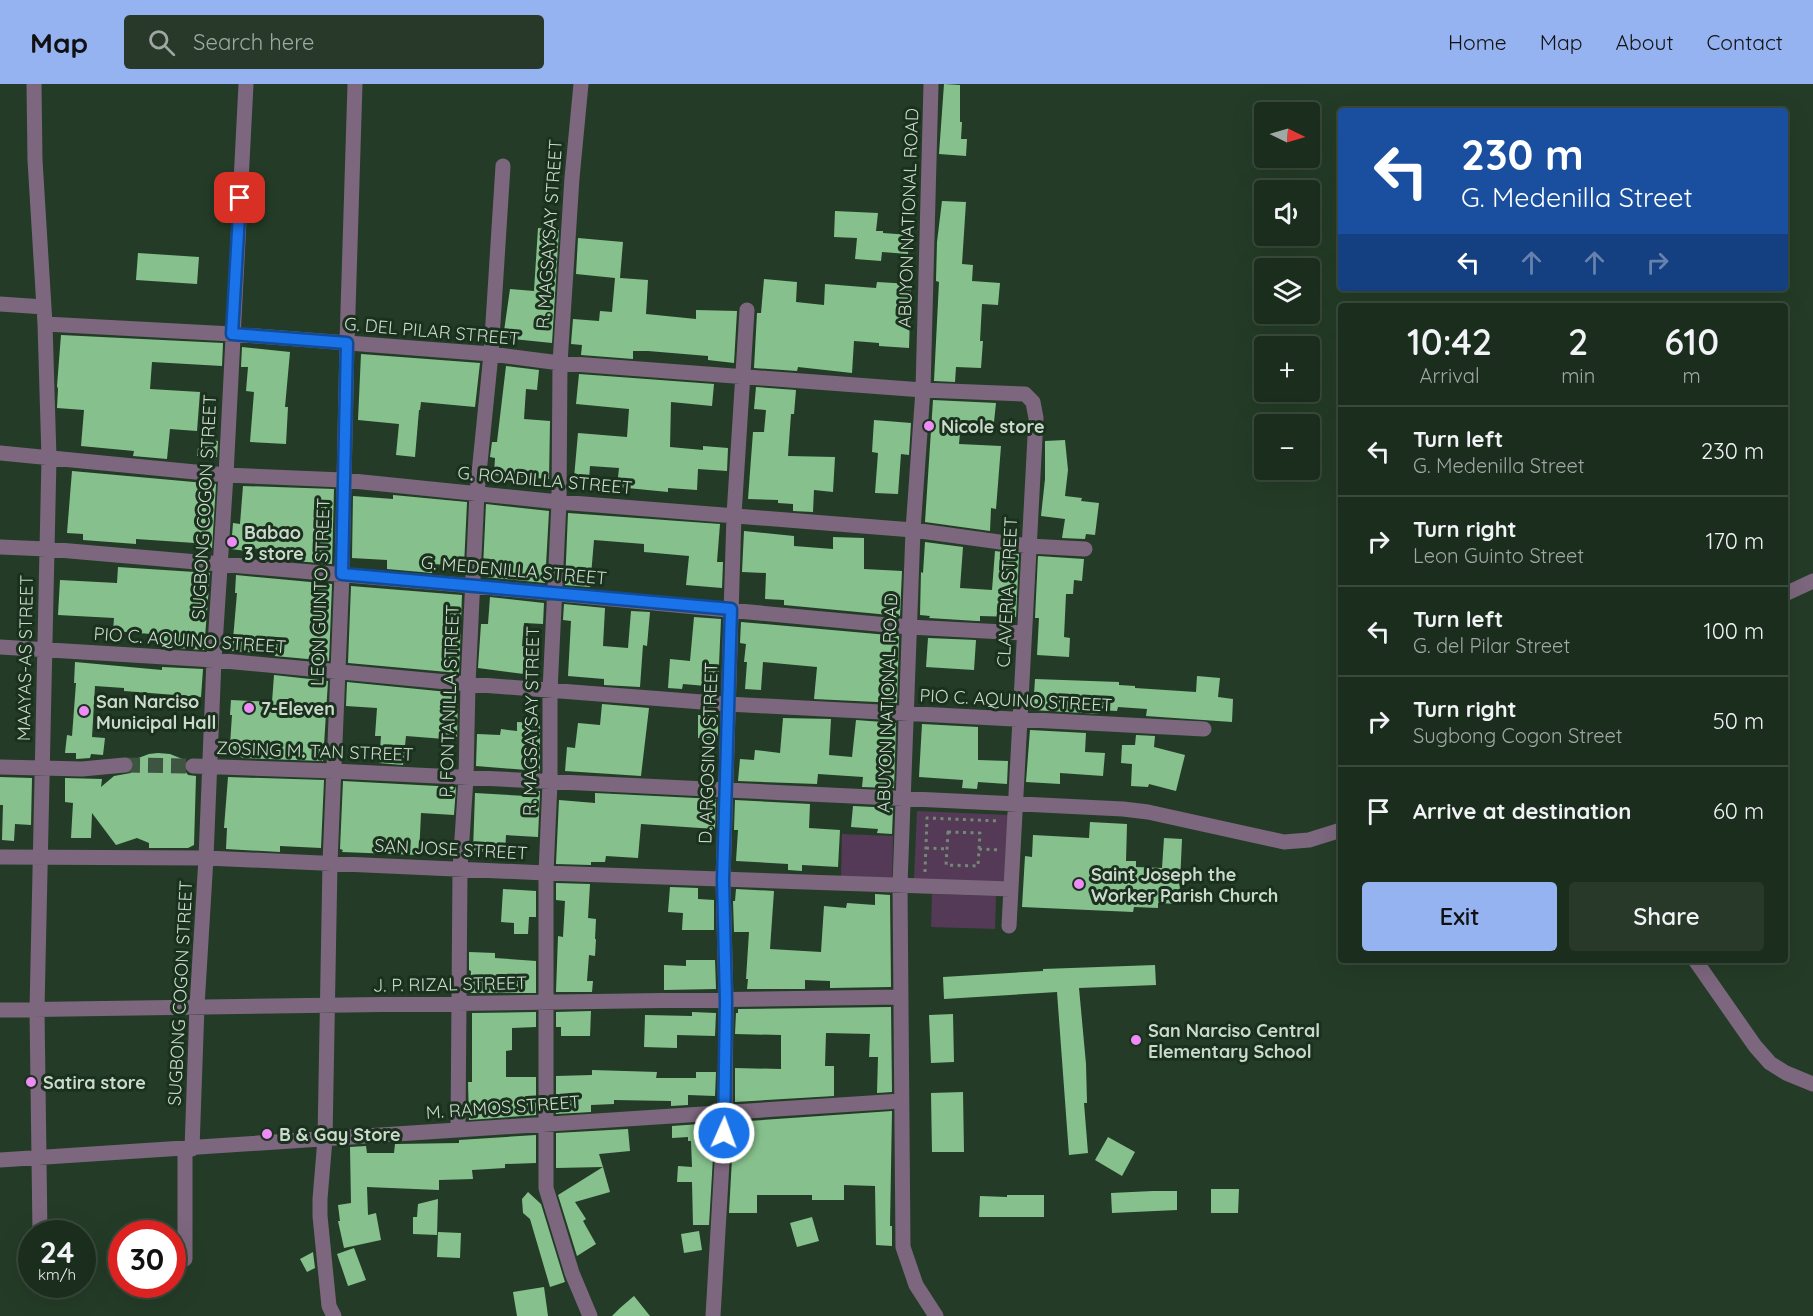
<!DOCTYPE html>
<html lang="en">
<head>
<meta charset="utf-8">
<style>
  body { margin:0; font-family:Quicksand,sans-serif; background:#28392a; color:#f1f3f6; height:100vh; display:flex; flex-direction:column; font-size:22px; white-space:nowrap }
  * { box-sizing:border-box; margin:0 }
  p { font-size:20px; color:#a0a8a4 }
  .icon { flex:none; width:33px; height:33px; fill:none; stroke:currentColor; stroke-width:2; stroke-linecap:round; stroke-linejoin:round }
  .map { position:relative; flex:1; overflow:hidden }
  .side { position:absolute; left:1338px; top:219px; width:450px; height:660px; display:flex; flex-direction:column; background:#1b2d1d; border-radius:6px; box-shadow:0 6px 24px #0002,0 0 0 2px #39493b }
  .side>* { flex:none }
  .hud { position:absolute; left:1338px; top:24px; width:450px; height:183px; border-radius:6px; box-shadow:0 6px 24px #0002,0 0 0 2px #39493b; background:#1a4fa0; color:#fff; overflow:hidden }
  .needle { width:39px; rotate:95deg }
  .controls { position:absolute; left:1254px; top:18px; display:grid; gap:12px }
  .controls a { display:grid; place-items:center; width:66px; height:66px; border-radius:6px; background:#1b2d1d; box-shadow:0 6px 24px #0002,0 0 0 2px #39493b; font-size:30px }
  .speed { position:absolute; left:18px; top:1136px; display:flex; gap:12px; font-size:30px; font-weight:700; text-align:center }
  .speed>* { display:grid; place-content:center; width:78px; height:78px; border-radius:50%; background:#1b2d1d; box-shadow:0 6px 24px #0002,0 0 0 2px #39493b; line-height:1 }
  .speed small { font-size:15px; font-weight:400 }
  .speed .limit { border:9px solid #d22; background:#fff; color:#111 }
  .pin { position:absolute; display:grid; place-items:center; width:51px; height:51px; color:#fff; margin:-26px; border-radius:12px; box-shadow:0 3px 9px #0006 }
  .me { position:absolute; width:66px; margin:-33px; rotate:2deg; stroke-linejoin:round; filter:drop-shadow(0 0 4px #0008) }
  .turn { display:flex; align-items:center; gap:21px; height:126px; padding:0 24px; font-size:27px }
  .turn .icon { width:78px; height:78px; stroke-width:2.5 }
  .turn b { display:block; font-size:42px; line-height:51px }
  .lanes { display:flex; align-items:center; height:57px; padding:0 24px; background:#0003; justify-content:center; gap:30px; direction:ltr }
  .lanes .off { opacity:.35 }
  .eta { display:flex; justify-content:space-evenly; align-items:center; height:102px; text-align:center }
  .eta b { font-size:36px; font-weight:600; line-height:42px }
  .button { display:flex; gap:12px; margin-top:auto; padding:12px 24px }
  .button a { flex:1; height:69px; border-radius:6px; background:#95b2f1; color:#111; font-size:24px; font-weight:600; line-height:69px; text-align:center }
  .button a+a { background:#28392a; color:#f1f3f6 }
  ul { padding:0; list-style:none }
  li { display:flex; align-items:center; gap:18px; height:90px; padding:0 24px; border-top:2px solid #39493b }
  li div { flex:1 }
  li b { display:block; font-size:22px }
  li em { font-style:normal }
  header { display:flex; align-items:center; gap:36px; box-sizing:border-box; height:84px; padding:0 30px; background:#95b2f1; color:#111 }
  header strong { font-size:28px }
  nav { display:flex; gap:33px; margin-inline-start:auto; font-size:21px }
  .search { width:420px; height:54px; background:#28392a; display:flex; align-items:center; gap:15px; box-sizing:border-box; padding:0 21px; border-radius:6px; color:#a0a8a4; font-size:22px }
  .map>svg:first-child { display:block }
</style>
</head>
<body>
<header>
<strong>Map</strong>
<div class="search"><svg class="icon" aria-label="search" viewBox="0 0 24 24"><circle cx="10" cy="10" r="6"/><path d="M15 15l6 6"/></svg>Search here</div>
<nav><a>Home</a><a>Map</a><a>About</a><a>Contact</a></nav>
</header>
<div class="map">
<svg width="1813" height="1232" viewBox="0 0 1813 1232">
  <rect width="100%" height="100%" fill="#243c27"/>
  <path fill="#543a56" d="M917,727L1010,731L1007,798L914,795Z
    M842,750L893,752L892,797L841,795Z
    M932,810L996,812L995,845L931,843Z"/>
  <path fill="#86c18d" d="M944,0L960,1V38H962L961,55H967L966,72L939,70Z
    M942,117L966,118L962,180L973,181L972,197L1000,199L998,221L982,220L980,257H983L981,284L956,283L955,298L934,297L939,198L936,197L937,158Z
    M835,127L878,129L876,147H883V149L910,151L908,170L882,168L881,177L855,175L857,154L834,153Z
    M538,144L559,146L552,259L503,254L510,205L534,207Z
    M578,154L623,158L620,194L648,196L646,230L696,235V226L737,227L734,279L708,276V272L648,267H633V275L581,271L582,261L571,260L573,235L599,237L600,227L612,228L615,194L576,190Z
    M138,169L199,173L197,200L136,196Z
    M764,195L797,198L796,218L824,221L825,200L876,204L877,198L911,200L909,264L879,262V259L854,257L852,289L798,283L797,287L754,284L757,229H761Z
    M61,251L223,259L222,282L152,278L150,305L200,308L197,347L170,345L167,375L133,372L134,367L81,362L84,326L57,324L58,305L57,302Z
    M242,263L290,268L285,323H288L286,360L250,358L254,308L246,307L248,283H241Z
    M361,270L480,279L475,323L421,318L420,326H419L415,373L396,371L399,340L358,336Z
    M506,282L539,286L537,306L526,305L524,335L550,337L549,395L494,391L495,374L490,373L492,358H497Z
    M579,290L714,300L712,322L671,318L670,363L703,366V362L728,364L727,387L698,385L697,406L668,404V408L617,403L619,384L590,382L589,396L574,394L578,349L627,353L629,325L576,320Z
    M756,303L796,306L794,330H791L788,372L835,373L833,408L814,406L813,428L793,427V420L778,419V416L748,415L753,348H764L766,326L754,325Z
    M933,316L996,319L994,338L961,336L959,360L1001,362L996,425L991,424L990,447L925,438Z
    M874,336L911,339L909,371L901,370L898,410L875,409L878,369L872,368Z
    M199,355L218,357L217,373L197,372Z
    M1065,356L1068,386L1065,412L1082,414L1081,417L1099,419L1095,451L1086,450L1085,455L1062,454L1065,435L1041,432L1045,395V357Z
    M72,387L216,400L212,464L195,463V459L136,455V460L83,456V450L67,449Z
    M243,402L334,405L332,480L295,477V473L277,472V466L247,464L246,467L231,465L233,439L240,440Z
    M393,411L467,418L464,482L433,480L432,489L387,485V476L352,474L353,412L393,415Z
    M486,420L549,427L545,499L486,493L487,484H483Z
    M568,429L720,440L717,478H723L722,504L686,501L689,472L644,468V460L594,456L590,503L565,501Z
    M744,447L794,452V462L833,465V453L864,454V485L902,487L900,532L784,521V516L765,515L766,489L742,488Z
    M925,458L963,463L960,504L992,506L995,467L1019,470L1016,533L980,532V537H977L929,534L930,532L920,531L921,488L923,489Z
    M1038,472L1084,475L1082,497L1074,496L1073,510H1066L1064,553L1070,554L1069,573L1037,571L1039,534H1035Z
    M118,483L210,489L204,566L164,563V551L113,547L114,534L58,531L60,496L117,499Z
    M236,491L332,500L329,577L275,572V570L232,567L237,509H235Z
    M351,502L462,511L459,589L348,579Z
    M490,513L544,519L543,540L524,539L522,562L527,563L524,590L478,584L481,540H488Z
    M564,520L605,524L603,562L628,564L631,527L650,528L647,562L643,561L640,603L604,601V595L568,592L571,537L563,536Z
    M694,533L721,535L718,603L683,600L682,605L668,604L670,575L690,577Z
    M741,538L899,552L897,619L814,615L817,583L763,578L761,606L745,605L747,578H744L746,560L740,559Z
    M928,554L976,556L974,586L926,583Z
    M75,578L162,586V583L203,585L201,613L124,607V604L95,602L92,653L105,654L103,671L91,670L90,674L76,675V669H65L67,651L72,652L76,599H74Z
    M274,591L328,597L323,677L242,674L230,661L232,631H230L231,616L272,618Z
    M1197,592L1220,594L1218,613L1233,615L1232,638L1146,632L1147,625L1118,623L1117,627L1100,626V630L1033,626L1035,595L1119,598V601L1135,602V604L1196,608Z
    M347,598L458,609L457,656L406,652L403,681L379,679L381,652H375L377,624L346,622Z
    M602,620L649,624L641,692L565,687L567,663L575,664L578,639L600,641Z
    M698,631H718V654H698Z
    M783,634L831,635L829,671L852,673L856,636L896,639L894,704L862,703L863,693L818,690L817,700L738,697L740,675L754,676L755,666L780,669Z
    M517,638L540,639V687L476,682L477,650L500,651L501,645L517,647Z
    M922,640L978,643V676L1008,677L1007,700L978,698L977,705L962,704L963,696L919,693Z
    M1030,646L1086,649L1085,668L1105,669L1103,692L1060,689V700L1026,698Z
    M1136,651L1155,652L1154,663L1185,671L1176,707L1149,700L1148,703L1131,702L1132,680L1121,679L1122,661H1135Z
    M158,669L170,670L185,676L183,681L185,687L188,691L196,692L194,761L188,764H149V759L137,754L116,761L92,729L91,754H71L73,719L65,718V694L102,695L101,703L114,692L131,689L135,681L133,676L149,670Z
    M0,693L32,694L31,741L15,740L14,757L2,756L3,721H0Z
    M228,693L324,696L321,764L280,762V768L226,765L227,744H224Z
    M343,697L456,703L454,731L421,729L419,771L342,768L343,766L340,765Z
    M526,706L540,707L538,753L506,751L505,769L473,767L475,709L526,712Z
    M595,709L716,715L715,745L641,740L638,774L606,772L605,778H591V781L556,780L559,716L595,719Z
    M735,716L810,720L809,744L840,746L838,783L802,781V787L788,786V780L736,777L738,746H734Z
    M853,722L893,724L892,750L877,749L878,745L851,743Z
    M1090,738L1127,740L1126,777H1136V783L1162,784L1164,754L1182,755L1179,820L1158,819V824L1134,823L1133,828L1022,823L1025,772L1032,773L1033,751L1089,754Z
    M556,799L590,800L588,834L596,835L595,855H596L595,872L589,871L587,897H593L592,908H556L558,852L563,853L565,817L556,816Z
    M670,803L698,804V815L714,816V846H682L683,829L668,828Z
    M503,805L536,807V833H529L528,850H514V839L501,838Z
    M736,805L774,807L770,865L821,868L824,822L846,824L847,819L875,821V810L890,811L891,903L830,904V897L805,896V905H747L748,895H746L749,848H734L733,817H735Z
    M469,868L495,869V874L536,877V909H470L471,887L469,886Z
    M686,876H715L716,905L664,906V881L686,882Z
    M1155,881L1156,901L1079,904L1086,980L1087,1019H1084L1088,1069L1069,1071L1057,908L944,915L943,893L1043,887V885Z
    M891,923L892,1008L877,1009L878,973H869L870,950L826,949L825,982H834V1012L735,1018V984L781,985V951L735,950L736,929H738V925Z
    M591,927L590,952H561V943H556V928Z
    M536,928V943L512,944V966L506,967V993H536V1031L469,1036L468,998H472V929Z
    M692,928L716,929L715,952L677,951V964L644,963L645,931L692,932Z
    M953,930L954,978L931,979L929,931Z
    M592,986L657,988L656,994H696V988H716L715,1012L688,1011V1021L671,1022V1017L614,1016V1020L591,1021V1028L556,1030V992L592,991Z
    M963,1008L964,1068H932L931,1009Z
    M892,1027L890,1142H892V1162L876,1161L875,1102L844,1101V1116H812V1111H757V1129H729L734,1038Z
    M715,1039L709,1141H693L692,1098H677L678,1082L692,1083L691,1057H688V1053L672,1054V1042Z
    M628,1045L630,1067L599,1070L603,1083L556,1084V1049Z
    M536,1051V1079L505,1080V1084L472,1086L473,1095L439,1096V1106L367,1103L368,1131L376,1129L381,1156L344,1164L338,1137H340L338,1121L351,1119L350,1063L366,1062L367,1069H394L395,1060L459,1059V1056Z
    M1108,1053L1135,1068L1122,1092L1095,1076Z
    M603,1083L610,1108L575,1118L586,1135L583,1137L596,1160L577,1172L558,1111Z
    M1211,1105H1239L1238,1129H1211Z
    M1153,1107H1177V1126L1112,1129L1111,1109Z
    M528,1108L541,1120L565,1198L550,1203L530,1135L523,1129L522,1115Z
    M1007,1111H1044V1133H979L980,1112L1007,1113Z
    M438,1115L437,1151L413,1150V1133H417L418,1120Z
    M812,1133L819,1157L797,1163L790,1139Z
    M699,1147L702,1166L684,1169L681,1150Z
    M438,1148L461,1149L460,1174L437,1173Z
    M354,1164L366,1196L348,1202L337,1170Z
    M313,1168L315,1184L307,1188L300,1175Z
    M544,1203L548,1232H517L513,1208Z
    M634,1212L650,1232H612L620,1224Z"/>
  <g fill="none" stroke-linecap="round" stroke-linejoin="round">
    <path stroke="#3d5440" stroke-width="15" stroke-dasharray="15 8" stroke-linecap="butt" d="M125,681L193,682"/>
    <path stroke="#748876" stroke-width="3" stroke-dasharray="3 4.5" stroke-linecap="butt" d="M948,748L980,749L978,782L946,781Z
      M926,764L947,765
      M979,765L1000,766
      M925,788L927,734L1000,737"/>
    <path stroke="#7d677e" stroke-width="15" d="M34,0L35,76L45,240L49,374L37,926L40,1149
      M581,0L572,94L560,279L559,418L550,607V698L546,789V1104L572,1189L590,1232
      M931,0L923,306L913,446L900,801L903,1163L916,1201L936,1232
      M0,220L44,223
      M45,240L232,250L491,270L560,279L923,306L1025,310L1033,318L1036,334L1009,842
      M0,369L226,391L343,396L559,418L913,446L1029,462L1085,465
      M0,463L47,465L473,502L909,543L1024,549
      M1785,510L1813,497
      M0,563L214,576L468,600L728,620L1204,645
      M193,682L333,687L1123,725L1148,728L1284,758L1309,756L1341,746
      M0,683L82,685L125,681
      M0,773L206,774L546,789L1011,805
      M1695,876L1755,962L1770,979L1786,989L1813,1000
      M0,926L901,913
      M458,1046L460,785L466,694L468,600L477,409L491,270L503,82
      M185,1065V1175
      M192,1065L197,922L206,774L214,576L226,391L246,0
      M0,1076L901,1017
      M334,1232L329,1222L320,1132V1115L325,1055L330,779L342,490L347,259L355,0
      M713,1232L725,1027L726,917L723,796L734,431L747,226"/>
  </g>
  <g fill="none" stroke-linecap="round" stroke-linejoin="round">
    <g stroke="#114b97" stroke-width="15">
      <path id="route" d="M240,114L232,250L347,259L342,490L731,525L723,796L726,917L724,1049"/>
    </g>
    <use href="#route" stroke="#1a73e8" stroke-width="10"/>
  </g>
  <g fill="#ef8bf7" stroke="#1a311d" stroke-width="2">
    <circle cx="929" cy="342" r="6"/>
    <circle cx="232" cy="458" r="6"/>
    <circle cx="249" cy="624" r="6"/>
    <circle cx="84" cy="627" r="6"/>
    <circle cx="1079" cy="800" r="6"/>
    <circle cx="1136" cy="956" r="6"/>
    <circle cx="31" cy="998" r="6"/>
    <circle cx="267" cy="1050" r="6"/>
  </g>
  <g text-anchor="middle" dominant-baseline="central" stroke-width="6" stroke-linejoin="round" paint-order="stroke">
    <g font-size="18" fill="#ccdacd" stroke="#1a311d">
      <text transform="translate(908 134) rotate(-88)">ABUYON NATIONAL ROAD</text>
      <text transform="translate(549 150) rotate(-86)">R. MAGSAYSAY STREET</text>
      <text transform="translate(432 247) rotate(5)">G. DEL PILAR STREET</text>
      <text transform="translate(545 396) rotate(5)">G. ROADILLA STREET</text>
      <text transform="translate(204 423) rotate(-87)">SUGBONG COGON STREET</text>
      <text transform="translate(514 486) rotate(5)">G. MEDENILLA STREET</text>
      <text transform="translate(320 508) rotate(-88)">LEON GUINTO STREET</text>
      <text transform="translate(1007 508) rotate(-87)">CLAVERIA STREET</text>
      <text transform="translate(190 556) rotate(4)">PIO C. AQUINO STREET</text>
      <text transform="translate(25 574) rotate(-89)">MAAYAS-AS STREET</text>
      <text transform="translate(1016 616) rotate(3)">PIO C. AQUINO STREET</text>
      <text transform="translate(449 617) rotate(-88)">P. FONTANILLA STREET</text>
      <text transform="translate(887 619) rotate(-88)">ABUYON NATIONAL ROAD</text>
      <text transform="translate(531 637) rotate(-89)">R. MAGSAYSAY STREET</text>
      <text transform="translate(315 667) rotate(2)">ZOSING M. TAN STREET</text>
      <text transform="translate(708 669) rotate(-88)">D. ARGOSINO STREET</text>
      <text transform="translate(451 765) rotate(3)">SAN JOSE STREET</text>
      <text transform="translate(450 900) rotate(-1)">J. P. RIZAL STREET</text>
      <text transform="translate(180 909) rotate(-87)">SUGBONG COGON STREET</text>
      <text transform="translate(503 1023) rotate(-4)">M. RAMOS STREET</text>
    </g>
    <g font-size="18" font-weight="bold" fill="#ccdacd" stroke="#1a311d" text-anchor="start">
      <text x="941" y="342">Nicole store</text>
      <text x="244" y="448">Babao<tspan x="244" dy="21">3 store</tspan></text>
      <text x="96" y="617">San Narciso<tspan x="96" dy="21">Municipal Hall</tspan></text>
      <text x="261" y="624">7-Eleven</text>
      <text x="1091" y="790">Saint Joseph the<tspan x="1091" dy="21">Worker Parish Church</tspan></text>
      <text x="1148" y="946">San Narciso Central<tspan x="1148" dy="21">Elementary School</tspan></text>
      <text x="43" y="998">Satira store</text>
      <text x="279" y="1050">B &amp; Gay Store</text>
    </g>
  </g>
</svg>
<div class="controls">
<a><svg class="needle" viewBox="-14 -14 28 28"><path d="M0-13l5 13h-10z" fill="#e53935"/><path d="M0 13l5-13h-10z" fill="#a0a8a4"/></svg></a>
<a><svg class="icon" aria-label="sound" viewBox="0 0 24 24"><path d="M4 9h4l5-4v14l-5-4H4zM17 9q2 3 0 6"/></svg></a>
<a><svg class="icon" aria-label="layers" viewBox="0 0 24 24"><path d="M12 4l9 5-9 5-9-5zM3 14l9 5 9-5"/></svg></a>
<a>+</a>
<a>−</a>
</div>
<div class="speed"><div>24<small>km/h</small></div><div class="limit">30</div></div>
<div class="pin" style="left:240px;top:114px;background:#d93025"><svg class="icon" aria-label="arrive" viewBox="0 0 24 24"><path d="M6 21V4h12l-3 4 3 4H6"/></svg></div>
<svg class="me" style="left:724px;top:1049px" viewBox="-20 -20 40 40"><circle r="17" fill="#1a73e8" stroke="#fff" stroke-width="3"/><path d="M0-11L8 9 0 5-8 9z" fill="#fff"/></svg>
<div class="hud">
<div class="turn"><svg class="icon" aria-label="left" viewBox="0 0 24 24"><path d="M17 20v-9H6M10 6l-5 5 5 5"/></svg><div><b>230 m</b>G. Medenilla Street</div></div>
<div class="lanes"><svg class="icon" aria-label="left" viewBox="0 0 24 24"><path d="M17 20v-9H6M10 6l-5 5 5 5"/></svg><svg class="icon off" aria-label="ahead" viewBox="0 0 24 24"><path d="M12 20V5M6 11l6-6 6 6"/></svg><svg class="icon off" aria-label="ahead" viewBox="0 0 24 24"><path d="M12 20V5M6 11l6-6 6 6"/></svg><svg class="icon off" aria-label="right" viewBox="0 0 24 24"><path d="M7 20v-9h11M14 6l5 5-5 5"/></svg></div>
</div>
<section class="side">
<div class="eta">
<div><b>10:42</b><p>Arrival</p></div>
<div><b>2</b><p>min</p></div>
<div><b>610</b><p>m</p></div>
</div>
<ul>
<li><svg class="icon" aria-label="left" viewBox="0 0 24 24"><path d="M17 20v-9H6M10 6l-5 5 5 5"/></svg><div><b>Turn left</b><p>G. Medenilla Street</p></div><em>230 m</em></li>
<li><svg class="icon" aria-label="right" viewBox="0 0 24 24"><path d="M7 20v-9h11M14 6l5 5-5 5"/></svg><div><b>Turn right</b><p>Leon Guinto Street</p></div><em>170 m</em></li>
<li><svg class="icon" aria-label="left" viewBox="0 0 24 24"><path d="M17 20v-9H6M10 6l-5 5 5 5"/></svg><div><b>Turn left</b><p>G. del Pilar Street</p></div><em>100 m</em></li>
<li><svg class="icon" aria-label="right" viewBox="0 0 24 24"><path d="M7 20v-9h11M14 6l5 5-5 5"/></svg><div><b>Turn right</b><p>Sugbong Cogon Street</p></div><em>50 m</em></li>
<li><svg class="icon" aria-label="arrive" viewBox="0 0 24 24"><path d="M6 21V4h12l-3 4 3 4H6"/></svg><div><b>Arrive at destination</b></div><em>60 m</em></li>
</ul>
<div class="button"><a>Exit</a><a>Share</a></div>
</section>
</div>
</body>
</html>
